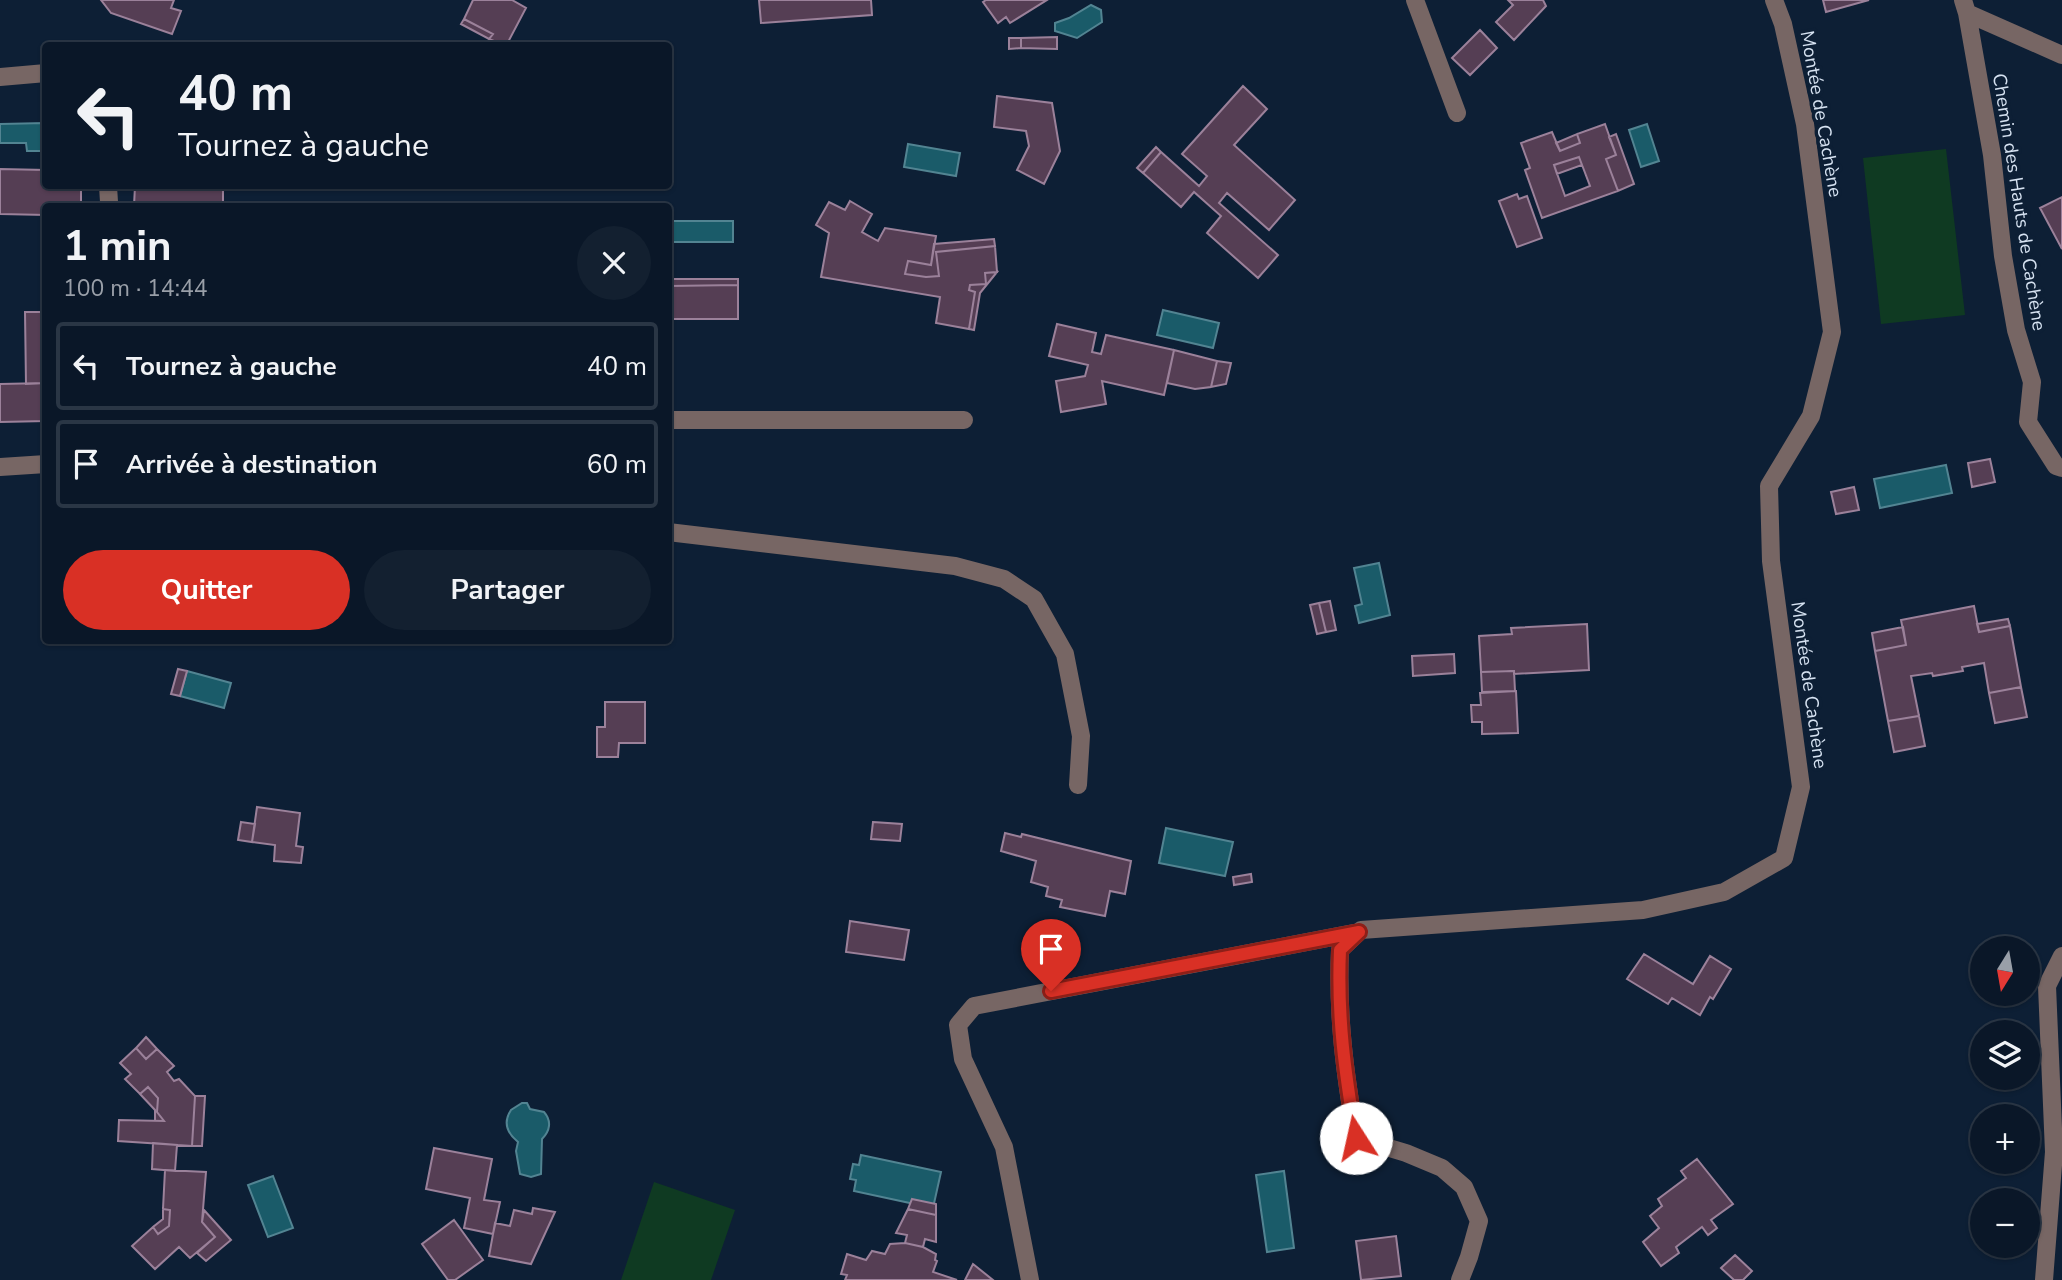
<!DOCTYPE html>
<html lang="fr">
<head>
<meta charset="utf-8">
<style>
  body { margin:0; font-family:"Nunito Sans",sans-serif; background:#132030; color:#f1f3f6; height:100vh; display:flex; flex-direction:column; font-size:26px; white-space:nowrap }
  * { box-sizing:border-box; margin:0 }
  p { font-size:23px; color:#999fa8 }
  .icon { flex:none; width:38px; height:38px; fill:none; stroke:currentColor; stroke-width:2; stroke-linecap:round; stroke-linejoin:round }
  .map { position:relative; flex:1; overflow:hidden }
  .panel { position:absolute; left:42px; top:203px; width:630px; height:441px; display:flex; flex-direction:column; background:#0a1728; border-radius:7px; box-shadow:0 2px 5px #0004,0 0 0 2px #2a3645 }
  .panel>* { flex:none }
  .hud { position:absolute; left:42px; top:42px; width:630px; height:147px; border-radius:7px; box-shadow:0 2px 5px #0004,0 0 0 2px #2a3645; background:#0a1728; color:#f1f3f6; overflow:hidden }
  .needle { width:46px; rotate:191deg }
  .buttons { position:absolute; left:1970px; top:936px; display:grid; gap:14px }
  .buttons a { display:grid; place-items:center; width:70px; height:70px; border-radius:50%; background:#0a1728; box-shadow:0 2px 5px #0004,0 0 0 2px #2a3645; font-size:35px }
  .pin { position:absolute; display:grid; place-items:center; width:60px; height:60px; color:#fff; margin:-72px -30px; border-radius:50% 50% 50% 0; rotate:-45deg; box-shadow:0 0 7px #0007 }
  .pin .icon { rotate:45deg }
  .me { position:absolute; width:77px; margin:-38px; rotate:350deg; stroke-linejoin:round; filter:drop-shadow(0 0 5px #0008) }
  .turn { display:flex; align-items:center; gap:24px; height:147px; padding:0 21px; font-size:32px }
  .turn .icon { width:91px; height:91px; stroke-width:2.5 }
  .turn b { display:block; font-size:49px; line-height:60px }
  .round { display:grid; place-items:center; flex:none; width:74px; height:74px; border-radius:37px; background:#132030 }
  .overview { display:flex; align-items:center; justify-content:space-between; height:119px; padding:0 21px }
  h1 { font-size:42px; font-weight:700; line-height:52px }
  .action { display:flex; gap:14px; margin-top:auto; padding:14px 21px }
  .action a { flex:1; height:80px; border-radius:42px; background:#d93025; color:#fff; font-size:28px; font-weight:700; line-height:80px; text-align:center }
  .action a+a { background:#132030; color:#f1f3f6 }
  ul { padding:0; list-style:none }
  li { display:flex; align-items:center; gap:21px; height:88px; margin:0 14px 10px; padding:0 7px; border:4px solid #2a3645; border-radius:7px }
  li div { flex:1 }
  li b { display:block; font-size:26px }
  li em { font-style:normal }
  .map>svg:first-child { display:block }
</style>
</head>
<body>
<div class="map">
<svg width="2062" height="1280" viewBox="0 0 2062 1280">
  <rect width="100%" height="100%" fill="#0d1f35"/>
  <path fill="#0f3a22" d="M1946,149L1965,315L1881,324L1863,158Z
    M654,1182L735,1210L711,1280H621Z"/>
  <path fill="#1a5b69" stroke="#528492" stroke-width="2" d="M1091,5L1101,10L1102,22L1077,38L1055,31V23L1069,18Z
    M45,123V151H27L26,143H0V124Z
    M1647,124L1659,161L1641,167L1629,130Z
    M908,144L960,153L956,176L904,167Z
    M669,221H733V242H669Z
    M1163,310L1219,323L1213,348L1157,335Z
    M1946,465L1952,493L1880,508L1874,479Z
    M1379,563L1390,615L1359,623L1355,606L1362,604L1354,568Z
    M187,671L231,683L224,708L180,696Z
    M1166,828L1233,842L1225,876L1159,863Z
    M522,1103H527L530,1109L544,1112C552,1121 550,1131 542,1139L541,1174L531,1177L520,1174L516,1151L518,1142C507,1133 503,1122 511,1110Z
    M861,1155L941,1172L933,1208L854,1191L856,1180L850,1179L853,1164L859,1165Z
    M1284,1171L1294,1248L1267,1252L1256,1175Z
    M273,1176L293,1228L268,1237L248,1185Z"/>
  <path fill="#553e54" stroke="#9b819a" stroke-width="2" fill-rule="evenodd" d="M101,0H174L171,8L181,11L172,34L111,13Z
    M473,0H512L526,8L506,46L489,39L493,34L464,19Z
    M759,0H871L872,15L761,23Z
    M986,0H1047L1010,23L1006,17L998,23L983,2Z
    M1508,0H1543L1546,6L1514,40L1496,22L1513,5Z
    M1823,0H1869L1826,12Z
    M464,19L493,34L489,39L461,24Z
    M1480,30L1497,48L1470,75L1452,58Z
    M1057,37V49L1021,48V38Z
    M1009,38H1021V48L1009,49Z
    M1243,86L1267,109L1234,145L1295,200L1269,230L1227,193L1219,203L1278,255L1258,278L1207,233L1221,216L1194,192L1181,207L1143,173L1161,152L1199,186L1207,176L1182,154Z
    M997,96L1052,103L1060,151L1044,184L1017,170L1029,146L1026,131L994,127Z
    M1605,124L1616,155L1606,159L1618,191L1542,218L1525,170L1530,168L1521,143L1552,132L1560,151L1580,143L1577,134ZM1579,157L1590,186L1565,196L1554,165Z
    M1577,134L1580,143L1560,151L1556,143Z
    M1616,134L1634,184L1618,191L1606,159L1616,155L1609,137Z
    M1156,147L1161,152L1143,173L1137,168Z
    M1579,157L1582,165L1557,174L1554,165Z
    M0,169L46,170V186H81V206H46V215L0,214Z
    M135,186H223V206H134Z
    M1517,194L1519,199L1527,196L1542,238L1517,247L1499,201Z
    M2062,197V249L2040,208Z
    M850,201L872,214L862,232L878,241L885,228L936,236L931,265L908,261L905,274L926,277L939,276L936,252L995,246L997,272L985,273L986,284L970,285L969,290L975,292L969,329L936,323L940,297L821,277L829,233L816,225L829,202L845,210Z
    M994,239L995,246L936,252L939,276L926,277L905,274L908,261L931,265L934,244Z
    M668,262L669,286L738,285V319H668Z
    M997,272L980,293L974,330L969,329L975,292L969,290L970,285L986,284L985,273Z
    M669,279H738V285L669,286Z
    M25,312H46V383L26,384Z
    M1057,324L1096,333L1092,352L1101,354L1106,335L1174,350L1164,395L1102,381L1106,404L1061,412L1056,381L1085,376L1088,365L1049,356Z
    M1174,350L1217,361L1211,387L1195,389L1167,383Z
    M1217,361L1231,363L1226,384L1211,387Z
    M46,383V421L0,422V384Z
    M1990,459L1995,482L1972,487L1968,463Z
    M1854,487L1859,510L1836,514L1831,492Z
    M1330,601L1336,630L1326,632L1319,603Z
    M1319,603L1326,632L1317,634L1310,605Z
    M1974,606L1979,632L2010,626L2021,687L1989,693L1984,663L1962,667L1963,671L1933,676L1932,673L1911,676L1919,716L1888,721L1875,651L1906,645L1901,620Z
    M2008,619L2010,626L1979,632L1977,624Z
    M1587,624L1589,670L1514,674V671L1481,672L1479,636L1512,634L1511,628Z
    M1903,627L1906,645L1875,651L1872,633Z
    M1454,654L1455,673L1413,676L1412,656Z
    M178,669L187,671L180,696L171,694Z
    M1514,671L1515,691L1482,692L1481,672Z
    M2021,687L2027,717L1995,723L1989,693Z
    M1516,691L1518,733L1482,734V722H1472L1471,705H1481L1480,693Z
    M605,702H645V743H619L618,757H597V727H605Z
    M1919,716L1925,746L1894,752L1888,721Z
    M257,807L300,813L296,846L303,847L301,863L274,861L275,845L252,842Z
    M241,822L255,824L252,842L238,840Z
    M873,822L902,824L900,841L871,839Z
    M1005,833L1021,837L1022,834L1131,861L1125,894L1110,891L1105,916L1060,907L1062,900L1046,896L1048,887L1031,882L1036,861L1001,851Z
    M1251,874L1252,882L1234,885L1233,877Z
    M850,921L909,930L904,960L846,952Z
    M1644,954L1693,984L1710,956L1731,969L1713,999L1710,997L1700,1015L1672,998L1668,1004L1627,979Z
    M146,1037L157,1049L146,1059L136,1048Z
    M136,1048L146,1059L157,1049L174,1066L167,1072L174,1081L179,1079L195,1096L192,1146L118,1141L119,1120L164,1121L157,1112L158,1098L148,1087L140,1094L125,1079L131,1074L120,1063Z
    M148,1087L158,1098L157,1112L164,1121H155V1110L140,1094Z
    M195,1096H205L202,1146H192Z
    M153,1143L177,1145L175,1171L152,1169Z
    M434,1148L492,1159L484,1200L500,1202L493,1234L464,1228L470,1198L426,1189Z
    M1697,1159L1733,1204L1711,1220L1717,1228L1708,1235L1702,1227L1676,1247L1679,1253L1661,1266L1643,1242L1659,1228L1650,1216L1662,1206L1658,1199L1686,1178L1681,1171Z
    M165,1170L206,1172L202,1222L215,1237L190,1258L179,1247L155,1269L132,1246L153,1227L158,1234L169,1226L170,1210L163,1209Z
    M912,1199L936,1204V1215L908,1209Z
    M533,1208L555,1212L531,1264L489,1256L495,1223L510,1226L514,1210L532,1214Z
    M163,1209L170,1210L169,1226L158,1234L153,1227L163,1219Z
    M908,1209L936,1215V1242L925,1239L923,1247L905,1243L907,1235L896,1233Z
    M204,1210L231,1240L206,1261L197,1253L215,1237L202,1222Z
    M454,1220L483,1260L455,1280H448L422,1244Z
    M1396,1236L1401,1276L1361,1280L1356,1241Z
    M905,1243L923,1247L936,1254L935,1260L937,1261L933,1272L957,1280H845L847,1275L841,1274L847,1254L866,1260L872,1251L885,1254L890,1244Z
    M1735,1255L1752,1271L1743,1280H1734L1721,1268Z
    M973,1264L993,1280H965Z"/>
  <g fill="none" stroke-linecap="round" stroke-linejoin="round">
    <path stroke="#776664" stroke-width="18" d="M1415,0L1457,113
      M1963,0L1967,13L2062,55
      M1967,13L1992,155L2003,256L2016,330L2032,382L2028,422L2056,466L2062,468
      M0,77L46,73
      M108,186L109,202
      M668,420H964
      M0,467L46,464
      M668,532L955,566L1004,579L1034,599L1065,654L1081,736L1078,785
      M1030,1280L1004,1147L963,1059L958,1025L974,1006L1359,932
      M1460,1280L1469,1257L1479,1221L1464,1187L1442,1168L1406,1153L1356,1138C1345,1075 1337,1014 1340,950L1361,930L1643,910L1724,892L1784,858L1801,787L1771,561L1769,486L1811,416L1832,332L1805,124L1783,24L1774,0
      M2044,1280L2054,1152L2047,986L2062,956"/>
  </g>
  <g fill="none" stroke-linecap="round" stroke-linejoin="round">
    <g stroke="#8d1f18" stroke-width="18">
      <path id="route" d="M1051,991L1359,932L1340,950C1337,1017 1345,1073 1356,1138"/>
    </g>
    <use href="#route" stroke="#d93025" stroke-width="12"/>
  </g>
  <g text-anchor="middle" dominant-baseline="central" stroke-width="7" stroke-linejoin="round" paint-order="stroke">
    <g font-size="19" fill="#d6e2f1" stroke="#0d1f35">
      <text transform="translate(1821 114) rotate(80)">Montée de Cachène</text>
      <text transform="translate(2019 202) rotate(81)">Chemin des Hauts de Cachène</text>
      <text transform="translate(1809 685) rotate(82)">Montée de Cachène</text>
    </g>
  </g>
</svg>
<div class="buttons">
<a><svg class="needle" viewBox="-14 -14 28 28"><path d="M0-13l5 13h-10z" fill="#e53935"/><path d="M0 13l5-13h-10z" fill="#999fa8"/></svg></a>
<a><svg class="icon" aria-label="layers" viewBox="0 0 24 24"><path d="M12 4l9 5-9 5-9-5zM3 14l9 5 9-5"/></svg></a>
<a>+</a>
<a>−</a>
</div>
<div class="pin" style="left:1051px;top:991px;background:#d93025"><svg class="icon" aria-label="arrive" viewBox="0 0 24 24"><path d="M6 21V4h12l-3 4 3 4H6"/></svg></div>
<svg class="me" style="left:1356px;top:1138px" viewBox="-20 -20 40 40"><circle r="19" fill="#fff"/><path d="M0-13L10 11 0 6-10 11z" fill="#d93025"/></svg>
<div class="hud">
<div class="turn"><svg class="icon" aria-label="left" viewBox="0 0 24 24"><path d="M17 20v-9H6M10 6l-5 5 5 5"/></svg><div><b>40 m</b>Tournez à gauche</div></div>
</div>
<section class="panel">
<div class="overview"><div><h1>1 min</h1><p>100 m · 14:44</p></div><a class="round"><svg class="icon" aria-label="close" viewBox="0 0 24 24"><path d="M6 6l12 12M18 6L6 18"/></svg></a></div>
<ul>
<li><svg class="icon" aria-label="left" viewBox="0 0 24 24"><path d="M17 20v-9H6M10 6l-5 5 5 5"/></svg><div><b>Tournez à gauche</b></div><em>40 m</em></li>
<li><svg class="icon" aria-label="arrive" viewBox="0 0 24 24"><path d="M6 21V4h12l-3 4 3 4H6"/></svg><div><b>Arrivée à destination</b></div><em>60 m</em></li>
</ul>
<div class="action"><a>Quitter</a><a>Partager</a></div>
</section>
</div>
</body>
</html>
